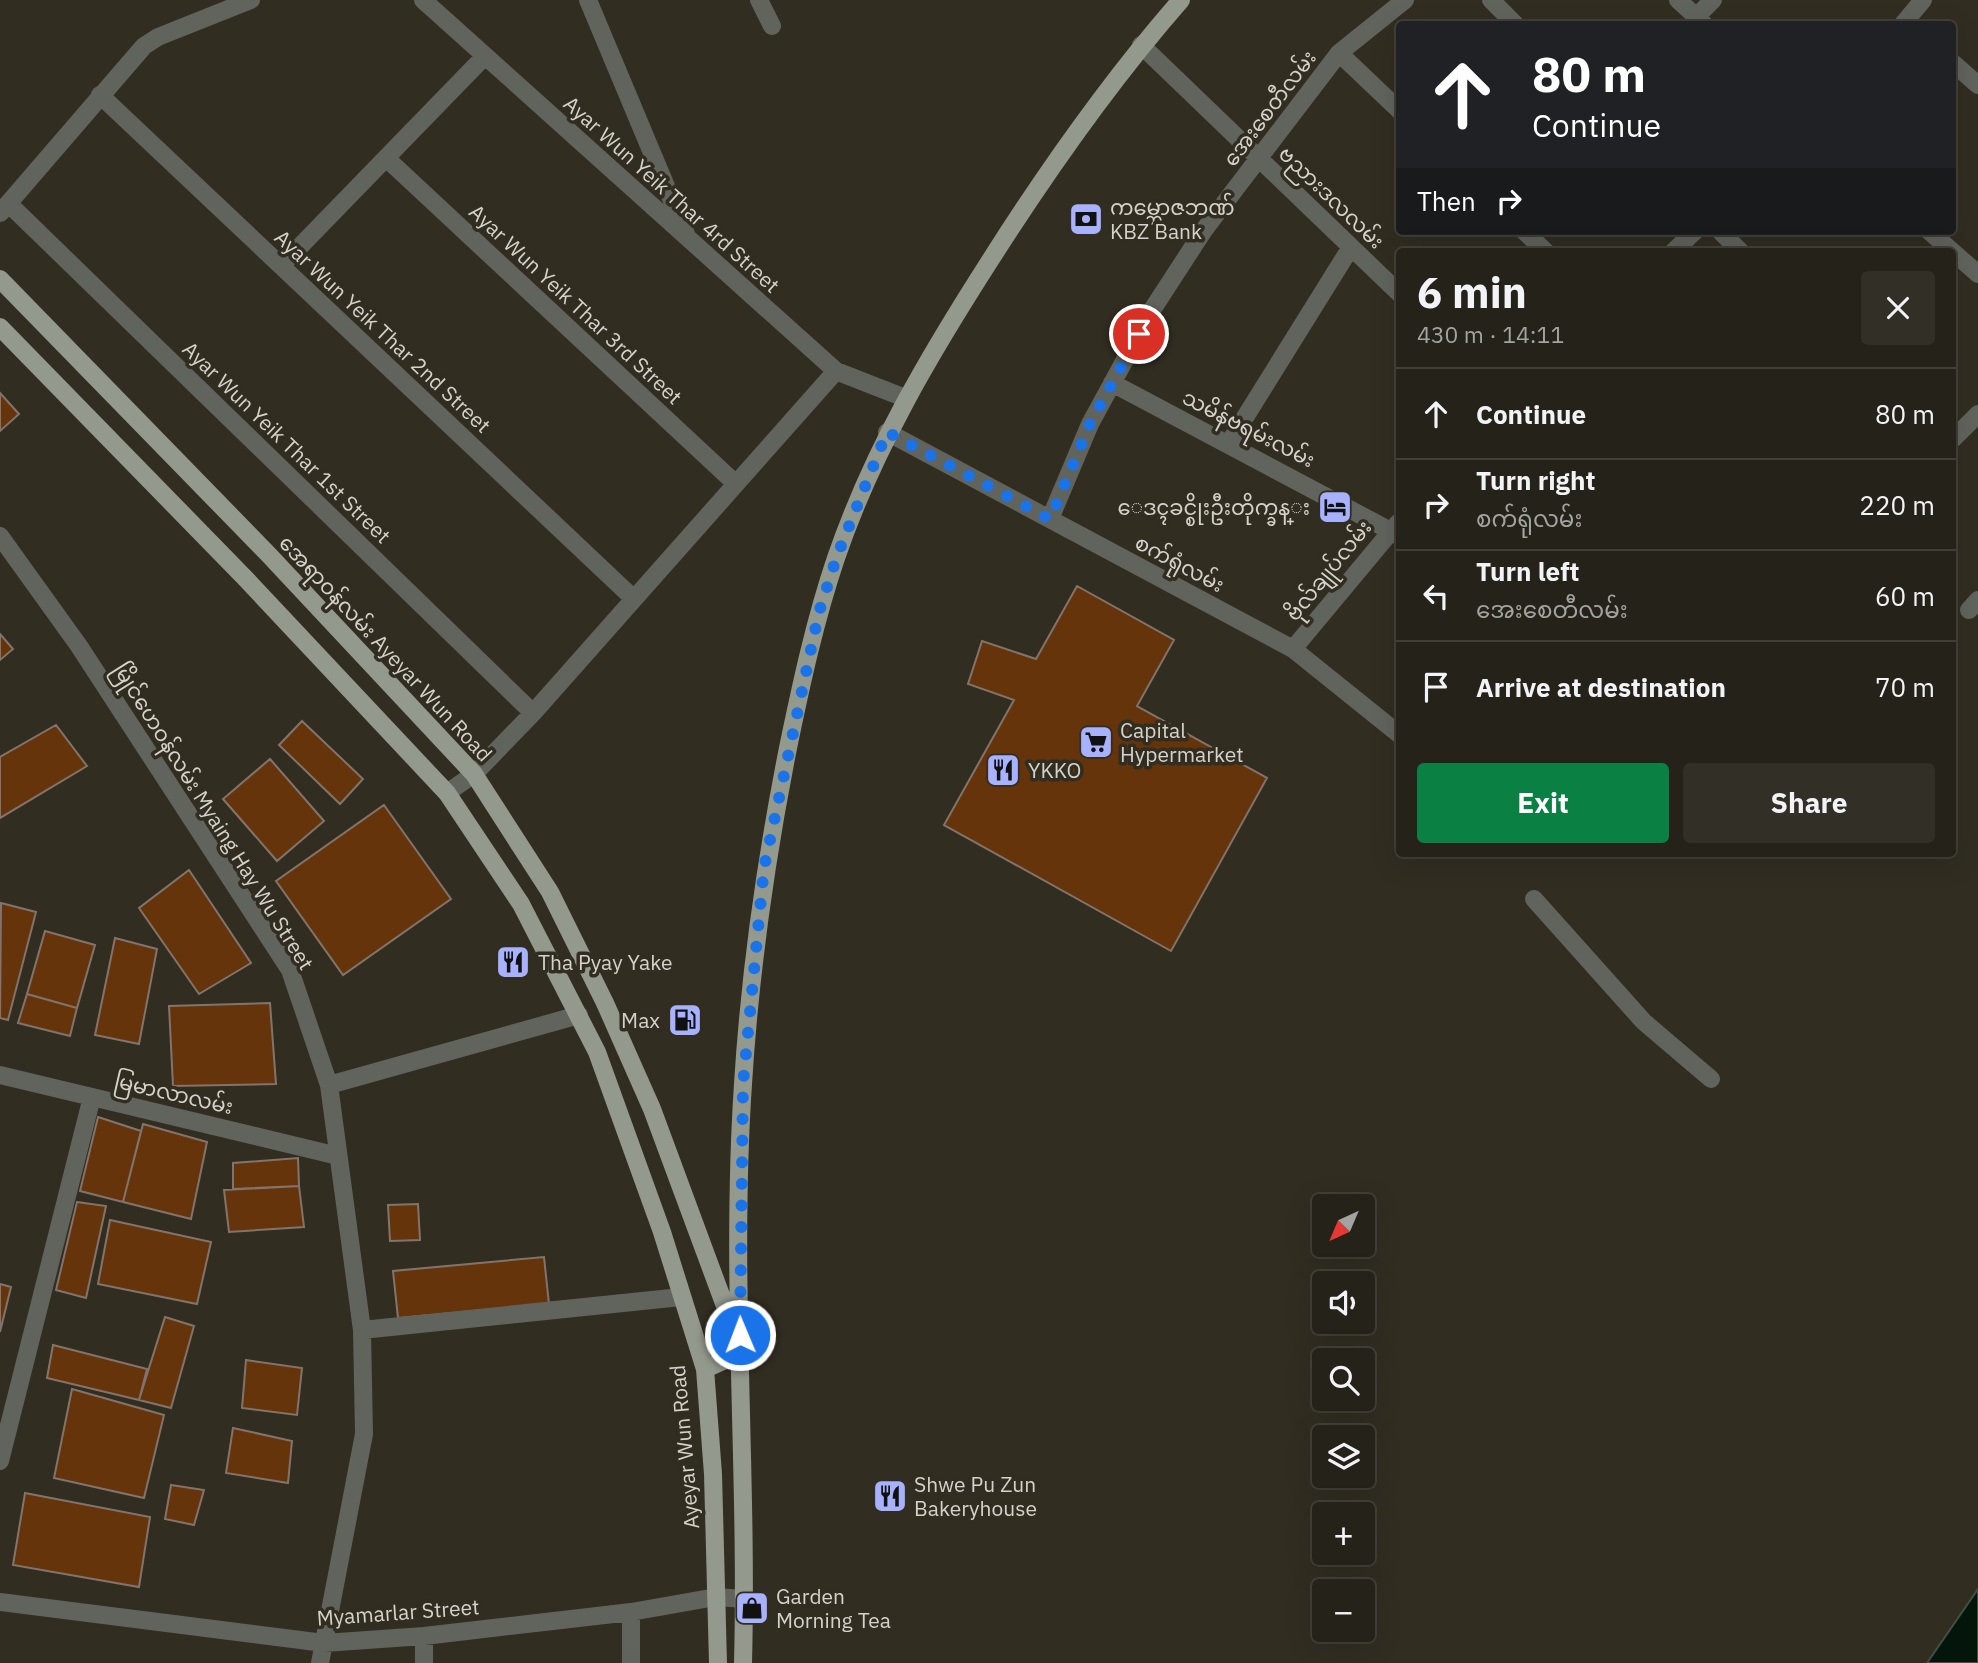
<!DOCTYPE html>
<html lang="en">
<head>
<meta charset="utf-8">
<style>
  body { margin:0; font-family:"IBM Plex Sans","Noto Sans Myanmar",sans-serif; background:#312f26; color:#f1f3f6; height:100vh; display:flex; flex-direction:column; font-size:26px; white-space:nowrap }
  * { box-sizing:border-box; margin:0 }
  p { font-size:23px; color:#a3a4a2 }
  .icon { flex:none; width:38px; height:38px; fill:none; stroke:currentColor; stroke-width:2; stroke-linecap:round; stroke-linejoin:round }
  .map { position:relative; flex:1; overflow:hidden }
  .details { position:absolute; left:1396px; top:248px; width:560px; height:609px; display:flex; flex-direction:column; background:#252219; border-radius:7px; box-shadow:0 7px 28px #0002,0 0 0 2px #423f38 }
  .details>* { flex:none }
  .hud { position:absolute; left:1396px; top:21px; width:560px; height:214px; border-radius:7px; box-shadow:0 7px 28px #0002,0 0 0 2px #423f38; background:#202124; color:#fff; overflow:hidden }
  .needle { width:46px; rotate:224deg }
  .tools { position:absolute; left:1312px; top:1194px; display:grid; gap:14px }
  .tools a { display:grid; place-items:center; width:63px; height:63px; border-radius:7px; background:#252219; box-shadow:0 7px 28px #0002,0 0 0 2px #423f38; font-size:35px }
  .pin { position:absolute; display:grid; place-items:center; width:60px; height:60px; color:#fff; margin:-30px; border:4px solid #fff; border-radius:50%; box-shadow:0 2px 7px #0007 }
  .me { position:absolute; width:77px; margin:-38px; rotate:359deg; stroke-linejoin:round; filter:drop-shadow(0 0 5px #0008) }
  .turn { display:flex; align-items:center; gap:24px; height:147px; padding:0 21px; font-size:32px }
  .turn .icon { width:91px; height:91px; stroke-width:2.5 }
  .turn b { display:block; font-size:49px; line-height:60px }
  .then { display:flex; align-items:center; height:66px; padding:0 21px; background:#0003; gap:14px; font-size:26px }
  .round { display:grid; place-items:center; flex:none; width:74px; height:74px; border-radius:7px; background:#312f26 }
  .summary { display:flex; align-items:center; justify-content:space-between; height:119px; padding:0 21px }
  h1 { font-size:42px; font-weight:700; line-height:52px }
  .action { display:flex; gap:14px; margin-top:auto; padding:14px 21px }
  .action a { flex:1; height:80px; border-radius:7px; background:#0b8043; color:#fff; font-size:28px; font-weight:700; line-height:80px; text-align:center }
  .action a+a { background:#312f26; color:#f1f3f6 }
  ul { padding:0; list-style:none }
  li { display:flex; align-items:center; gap:21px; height:91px; padding:0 21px; border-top:2px solid #423f38 }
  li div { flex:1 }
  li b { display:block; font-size:26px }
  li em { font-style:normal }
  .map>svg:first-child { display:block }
</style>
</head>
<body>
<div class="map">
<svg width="1978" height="1663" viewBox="0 0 1978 1663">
  <rect width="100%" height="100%" fill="#312d21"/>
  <path fill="#04160b" stroke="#434e45" stroke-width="2" d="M1978,1589V1663H1927Z"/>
  <path fill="#66340b" stroke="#82746c" stroke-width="2" d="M0,393L19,414L0,431Z
    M1077,586L1174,640L1137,706L1267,778L1171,951L944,825L1014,700L968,684L982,641L1036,659Z
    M0,634L13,649L0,660Z
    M302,721L363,779L340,804L279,745Z
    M56,725L87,766L0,818V757Z
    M270,759L324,821L277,861L223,799Z
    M384,805L451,899L343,975L276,881Z
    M189,870L251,963L199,994L139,908Z
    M1,903L36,912L8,1020L0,1018Z
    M45,931L95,945L77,1008L27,994Z
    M115,938L157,949L139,1044L95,1035Z
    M27,994L77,1008L70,1036L18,1023Z
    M270,1003L276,1084L173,1086L169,1006Z
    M98,1117L141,1131L123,1202L80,1191Z
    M143,1124L207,1142L191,1219L123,1202Z
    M298,1158L299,1186L233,1189V1163Z
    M299,1186L304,1227L229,1232L224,1190Z
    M77,1202L106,1206L86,1298L56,1290Z
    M418,1204L420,1240L390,1241L388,1205Z
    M110,1220L211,1242L197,1304L98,1284Z
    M544,1257L549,1304L398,1318L393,1271Z
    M0,1284L11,1287L0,1332Z
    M165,1317L194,1326L171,1408L139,1400Z
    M53,1345L147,1369L139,1400L47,1378Z
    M246,1360L302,1368L297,1415L242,1408Z
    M72,1389L164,1415L144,1498L54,1478Z
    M233,1428L292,1441L288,1483L226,1473Z
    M171,1485L204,1490L194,1525L165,1519Z
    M25,1493L150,1517L139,1587L13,1565Z"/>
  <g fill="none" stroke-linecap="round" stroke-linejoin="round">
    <path stroke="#61635d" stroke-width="18" d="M423,0L836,371L905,398
      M588,0L686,234
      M759,0L772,26
      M1491,0L1515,24
      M1678,0L1704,24
      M1696,17L1713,0
      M1903,24L1923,0
      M1141,45L1400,294
      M1339,53L1400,111
      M1953,63L1978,85
      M100,95L634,599
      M386,158L736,484
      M9,204L533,713
      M0,213L144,46L158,37L251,0
      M1524,231L1546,252
      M1720,231L1741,252
      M1929,231L1978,274
      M1673,252L1695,231
      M281,266L485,56
      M1112,383L1400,536
      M887,432L1293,649L1400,735
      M1953,439L1978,414
      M1229,443L1351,247
      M1050,519L1090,424L1152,310L1204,230L1339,53L1405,0
      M0,536L79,646L290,970L329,1085L362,1330L364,1434L320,1663
      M1969,610L1978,600
      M1293,649L1398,523
      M447,793L474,774L533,713L836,371
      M1534,899L1644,1022L1711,1079
      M0,1075L338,1156
      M329,1085L579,1015
      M362,1330L681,1297
      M0,1461L92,1097
      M0,1602L324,1643L424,1636L631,1612L716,1597L745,1599
      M424,1663V1636
      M631,1663V1612"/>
    <path stroke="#94998d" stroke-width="18" d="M0,279L269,555L474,774L550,892L605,1003L652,1109L735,1333
      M0,327L245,578L447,793L521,904L597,1052L662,1232L705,1369L713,1474L718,1663
      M705,1369L741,1353
      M743,1663C748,1470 730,1276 743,1084C750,971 766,859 788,748C801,685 815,620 836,558C873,450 930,354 991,259C1049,168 1110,81 1181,0"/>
  </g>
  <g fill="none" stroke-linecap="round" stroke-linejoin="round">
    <path stroke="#1a73e8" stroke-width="12" stroke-dasharray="0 21.6" d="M740,1335L743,1084L764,868L819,612L837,556L887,432L1050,519L1090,424L1139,334"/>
  </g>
  <defs>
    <g id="bank-square" transform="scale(1.75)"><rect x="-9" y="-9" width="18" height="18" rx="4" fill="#a7b1fc" stroke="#312d21"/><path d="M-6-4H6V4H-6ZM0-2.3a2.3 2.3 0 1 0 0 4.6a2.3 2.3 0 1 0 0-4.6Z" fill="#111"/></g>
    <g id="hotel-square" transform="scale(1.75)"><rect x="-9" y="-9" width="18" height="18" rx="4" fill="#a7b1fc" stroke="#312d21"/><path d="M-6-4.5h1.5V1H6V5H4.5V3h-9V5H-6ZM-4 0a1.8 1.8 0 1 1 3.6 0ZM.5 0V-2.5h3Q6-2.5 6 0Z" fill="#111"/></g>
    <g id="supermarket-square" transform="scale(1.75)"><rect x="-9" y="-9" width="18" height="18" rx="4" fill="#a7b1fc" stroke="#312d21"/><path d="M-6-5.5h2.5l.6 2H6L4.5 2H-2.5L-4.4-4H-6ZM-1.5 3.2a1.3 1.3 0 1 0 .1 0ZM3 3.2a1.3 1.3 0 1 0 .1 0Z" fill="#111"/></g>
    <g id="restaurant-square" transform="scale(1.75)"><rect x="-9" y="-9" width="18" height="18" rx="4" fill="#a7b1fc" stroke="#312d21"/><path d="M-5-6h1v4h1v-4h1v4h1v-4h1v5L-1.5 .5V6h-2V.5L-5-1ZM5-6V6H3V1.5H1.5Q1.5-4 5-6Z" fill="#111"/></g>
    <g id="fuel-square" transform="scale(1.75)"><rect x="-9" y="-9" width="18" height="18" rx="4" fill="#a7b1fc" stroke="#312d21"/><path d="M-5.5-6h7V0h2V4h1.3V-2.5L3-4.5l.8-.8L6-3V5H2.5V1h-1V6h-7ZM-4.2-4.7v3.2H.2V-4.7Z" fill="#111"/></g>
    <g id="shop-square" transform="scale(1.75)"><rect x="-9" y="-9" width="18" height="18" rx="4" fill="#a7b1fc" stroke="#312d21"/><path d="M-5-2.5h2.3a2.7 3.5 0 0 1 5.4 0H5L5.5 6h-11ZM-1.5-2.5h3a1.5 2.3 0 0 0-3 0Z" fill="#111"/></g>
  </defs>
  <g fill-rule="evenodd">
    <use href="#bank-square" x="1086" y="219"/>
    <use href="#hotel-square" x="1335" y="507"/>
    <use href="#supermarket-square" x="1096" y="742"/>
    <use href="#restaurant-square" x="1003" y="770"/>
    <use href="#restaurant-square" x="513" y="962"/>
    <use href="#fuel-square" x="685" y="1020"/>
    <use href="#restaurant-square" x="890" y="1496"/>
    <use href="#shop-square" x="752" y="1608"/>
  </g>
  <g text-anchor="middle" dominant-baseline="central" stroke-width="7" stroke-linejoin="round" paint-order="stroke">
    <g font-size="21" fill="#d5d2cb" stroke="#312d21">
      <text transform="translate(1269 108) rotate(-53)">အေးစေတီလမ်း</text>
      <text transform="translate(672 194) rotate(42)">Ayar Wun Yeik Thar 4rd Street</text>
      <text transform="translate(1332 197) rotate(44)">ဗညားဒလလမ်း</text>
      <text transform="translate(576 304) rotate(43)">Ayar Wun Yeik Thar 3rd Street</text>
      <text transform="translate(383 331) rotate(43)">Ayar Wun Yeik Thar 2nd Street</text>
      <text transform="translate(1249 428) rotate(27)">သမိန်ဗရမ်းလမ်း</text>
      <text transform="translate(287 442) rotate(44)">Ayar Wun Yeik Thar 1st Street</text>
      <text transform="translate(1180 563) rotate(28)">စက်ရုံလမ်း</text>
      <text transform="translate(1328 570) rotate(-51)">ဗိုလ်ချုပ်လမ်း</text>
      <text transform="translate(386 648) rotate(47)">အေရာဝန်လမ်း Ayeyar Wun Road</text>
      <text transform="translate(214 816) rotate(58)">မြိုင်ဟေဝန်လမ်း Myaing Hay Wu Street</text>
      <text transform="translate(174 1093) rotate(13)">မြမာလာလမ်း</text>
      <text transform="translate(684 1447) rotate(-95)">Ayeyar Wun Road</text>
      <text transform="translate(398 1612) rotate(-4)">Myamarlar Street</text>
    </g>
    <g font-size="21" fill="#d5d2cb" stroke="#312d21" text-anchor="start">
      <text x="1110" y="207">ကမ္ဘောဇဘဏ်<tspan x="1110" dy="24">KBZ Bank</tspan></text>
      <text x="1310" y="507" text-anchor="end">ေဒၚခင္စိုးဦးတိုက္ခန္း</text>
      <text x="1120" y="730">Capital<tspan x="1120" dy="24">Hypermarket</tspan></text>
      <text x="1028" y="770">YKKO</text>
      <text x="538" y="962">Tha Pyay Yake</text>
      <text x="660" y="1020" text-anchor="end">Max</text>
      <text x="914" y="1484">Shwe Pu Zun<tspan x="914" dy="24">Bakeryhouse</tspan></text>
      <text x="776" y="1596">Garden<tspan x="776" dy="24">Morning Tea</tspan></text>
    </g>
  </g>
</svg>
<div class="tools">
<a><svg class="needle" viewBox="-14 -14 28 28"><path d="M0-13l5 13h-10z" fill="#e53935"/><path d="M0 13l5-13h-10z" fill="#a3a4a2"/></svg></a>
<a><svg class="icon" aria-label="sound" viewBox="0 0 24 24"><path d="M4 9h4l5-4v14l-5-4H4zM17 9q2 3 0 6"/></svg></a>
<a><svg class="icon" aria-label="search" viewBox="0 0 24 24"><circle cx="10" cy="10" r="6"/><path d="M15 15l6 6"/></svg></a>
<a><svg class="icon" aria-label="layers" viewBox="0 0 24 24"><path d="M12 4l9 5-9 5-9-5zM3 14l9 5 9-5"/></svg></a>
<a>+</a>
<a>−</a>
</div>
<div class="pin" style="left:1139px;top:334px;background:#d93025"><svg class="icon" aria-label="arrive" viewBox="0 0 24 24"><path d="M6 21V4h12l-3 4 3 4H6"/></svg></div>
<svg class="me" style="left:740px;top:1335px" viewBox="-20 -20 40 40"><circle r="17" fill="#1a73e8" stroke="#fff" stroke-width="3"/><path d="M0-11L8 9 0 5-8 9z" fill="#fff"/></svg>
<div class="hud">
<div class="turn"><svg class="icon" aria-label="ahead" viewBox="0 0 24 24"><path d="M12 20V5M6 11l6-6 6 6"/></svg><div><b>80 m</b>Continue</div></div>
<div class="then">Then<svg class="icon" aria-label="right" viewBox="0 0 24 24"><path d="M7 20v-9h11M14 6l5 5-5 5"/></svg></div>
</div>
<section class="details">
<div class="summary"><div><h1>6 min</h1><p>430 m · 14:11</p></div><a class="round"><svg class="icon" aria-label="close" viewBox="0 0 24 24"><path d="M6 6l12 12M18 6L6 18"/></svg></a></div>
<ul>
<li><svg class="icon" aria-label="ahead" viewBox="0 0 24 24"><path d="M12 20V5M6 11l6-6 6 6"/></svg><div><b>Continue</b></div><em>80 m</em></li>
<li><svg class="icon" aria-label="right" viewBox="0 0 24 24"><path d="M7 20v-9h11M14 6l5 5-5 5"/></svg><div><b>Turn right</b><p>စက်ရုံလမ်း</p></div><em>220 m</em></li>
<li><svg class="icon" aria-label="left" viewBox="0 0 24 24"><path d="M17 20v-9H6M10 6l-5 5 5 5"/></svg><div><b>Turn left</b><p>အေးစေတီလမ်း</p></div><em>60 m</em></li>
<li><svg class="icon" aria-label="arrive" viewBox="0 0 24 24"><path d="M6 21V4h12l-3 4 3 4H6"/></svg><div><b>Arrive at destination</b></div><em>70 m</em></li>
</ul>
<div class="action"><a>Exit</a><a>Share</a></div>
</section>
</div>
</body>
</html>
